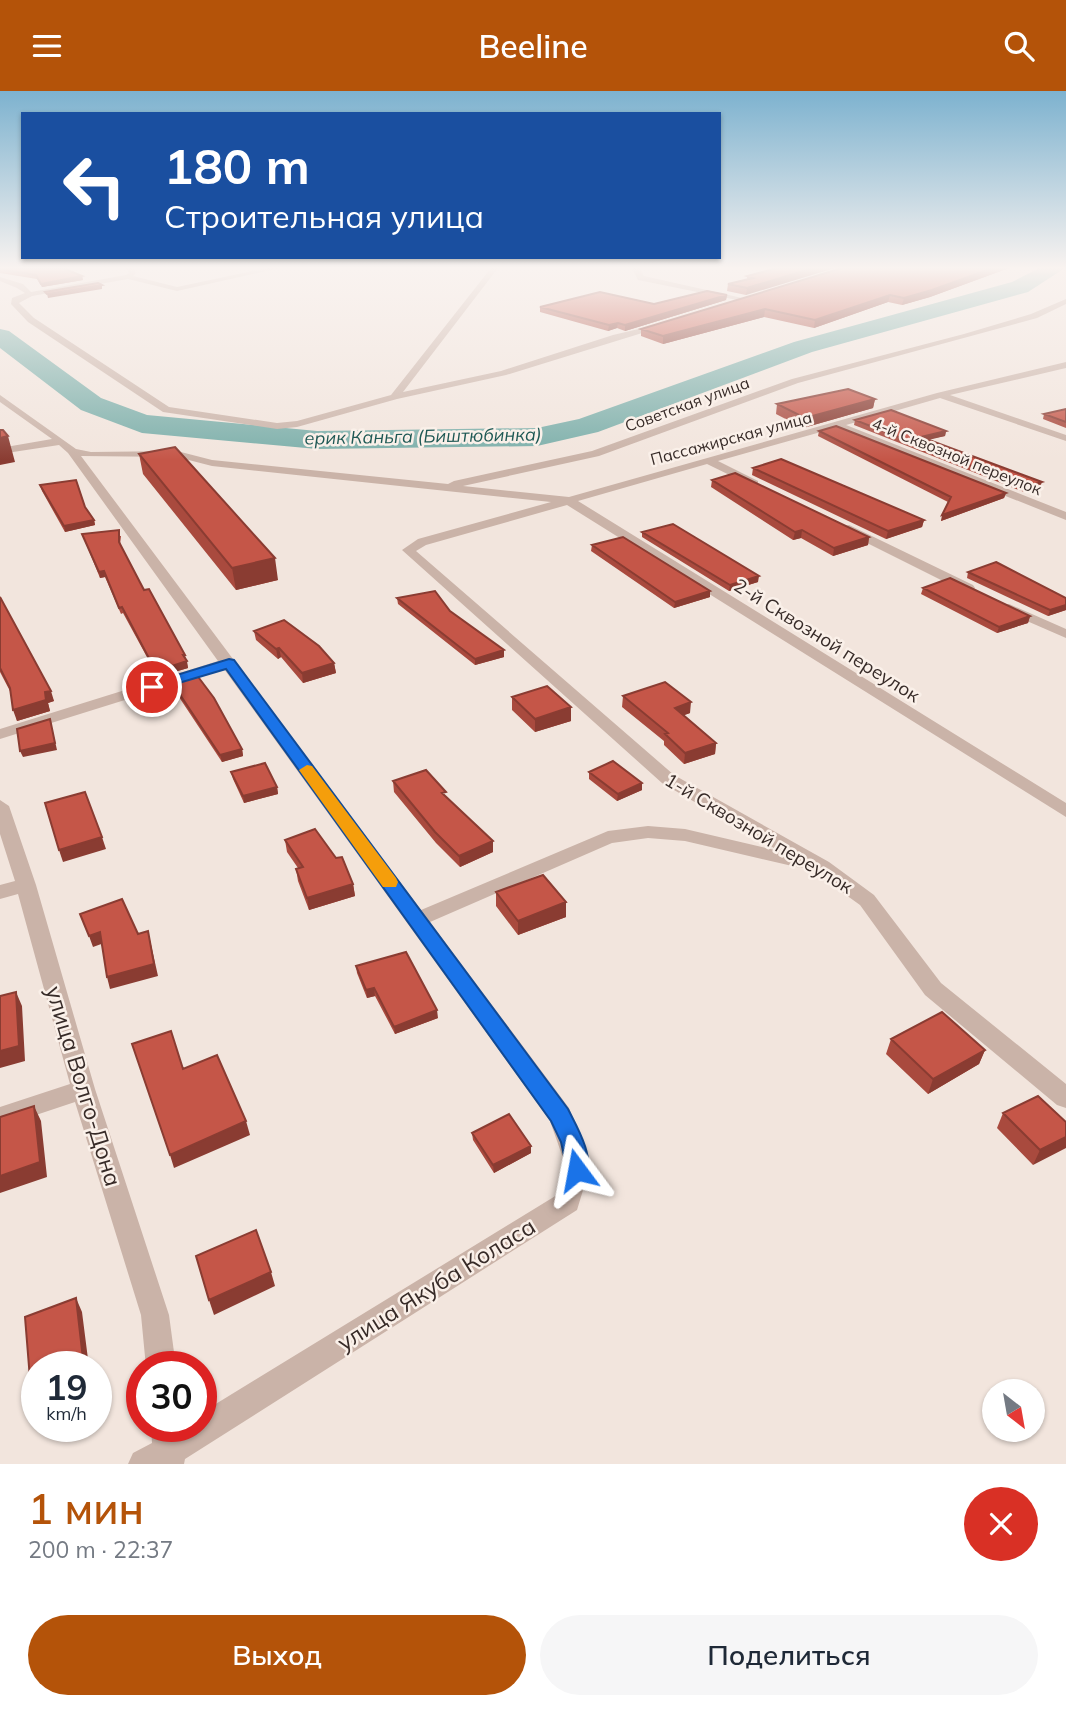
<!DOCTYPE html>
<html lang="ru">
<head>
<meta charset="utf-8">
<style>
  body { margin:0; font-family:Mulish,sans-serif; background:#f6f6f7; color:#1f2937; height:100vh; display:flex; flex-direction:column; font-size:26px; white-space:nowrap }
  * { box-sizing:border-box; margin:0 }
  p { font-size:23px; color:#747a83 }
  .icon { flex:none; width:38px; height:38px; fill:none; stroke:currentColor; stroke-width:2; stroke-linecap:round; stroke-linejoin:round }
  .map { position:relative; height:1373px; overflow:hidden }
  .details { display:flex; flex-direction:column; background:#fff; flex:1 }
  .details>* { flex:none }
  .guide { position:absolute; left:21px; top:21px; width:700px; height:147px; border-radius:0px; box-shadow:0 2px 5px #0004; background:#1a4fa0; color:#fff; overflow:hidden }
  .needle { width:46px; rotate:149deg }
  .fabs { position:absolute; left:982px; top:1288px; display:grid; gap:14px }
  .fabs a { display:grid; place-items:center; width:63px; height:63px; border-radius:50%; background:#fff; box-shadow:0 2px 5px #0004; font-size:35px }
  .speed { position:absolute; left:21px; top:1260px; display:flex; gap:14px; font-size:35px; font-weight:700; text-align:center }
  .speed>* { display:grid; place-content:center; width:91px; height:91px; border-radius:50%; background:#fff; box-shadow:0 2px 5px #0004; line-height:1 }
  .speed small { font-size:18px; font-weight:400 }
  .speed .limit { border:10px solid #d22; background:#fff; color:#111 }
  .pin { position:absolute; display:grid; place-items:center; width:60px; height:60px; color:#fff; margin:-30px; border:4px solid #fff; border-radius:50%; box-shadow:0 2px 7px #0007 }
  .me { position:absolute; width:77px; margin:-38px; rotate:347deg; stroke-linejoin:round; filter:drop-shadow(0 0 5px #0008) }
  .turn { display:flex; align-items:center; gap:24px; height:147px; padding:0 28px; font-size:32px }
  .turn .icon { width:91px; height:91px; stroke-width:2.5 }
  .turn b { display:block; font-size:49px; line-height:60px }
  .round { display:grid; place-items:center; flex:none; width:74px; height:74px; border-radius:37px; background:#f6f6f7 }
  .head { display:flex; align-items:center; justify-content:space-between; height:119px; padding:0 28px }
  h1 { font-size:42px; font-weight:600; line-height:52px; color:#b45309 }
  .button { display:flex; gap:14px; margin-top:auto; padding:14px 28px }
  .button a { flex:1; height:80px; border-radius:42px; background:#b45309; color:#fff; font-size:28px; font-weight:600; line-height:80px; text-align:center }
  .button a+a { background:#f6f6f7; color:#1f2937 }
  header { display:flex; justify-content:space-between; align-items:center; height:91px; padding:0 28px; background:#b45309; color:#fff; font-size:32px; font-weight:600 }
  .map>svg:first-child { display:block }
</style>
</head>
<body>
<header><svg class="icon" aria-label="menu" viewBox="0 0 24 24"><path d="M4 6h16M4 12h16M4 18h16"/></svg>Beeline<svg class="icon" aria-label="search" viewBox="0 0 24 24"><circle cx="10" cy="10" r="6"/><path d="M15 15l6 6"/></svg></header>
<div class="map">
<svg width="1066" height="1373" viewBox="0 0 1066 1373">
  <rect width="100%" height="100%" fill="#f2e5dd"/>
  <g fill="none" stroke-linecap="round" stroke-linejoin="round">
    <path fill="#7cafaa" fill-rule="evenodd" d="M1039,177H1065L1028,201L812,261L598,341L537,355L317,358L142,342L81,319L0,257V238L9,240L101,307L147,324L317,340L537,337L579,328L794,251L1012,191Z"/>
    <path fill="#cab3a8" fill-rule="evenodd" d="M126,177H133L136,182L133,185L177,196L267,177H280L177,200L128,188L32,205L19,212L34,227L169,316L277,332L297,330L391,304L491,177H498L403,301L501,280L613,244L664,232L668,234L506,284L397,308L297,336L277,338L163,321L28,231L11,213L12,207L25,202L17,197L0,190V186L23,193L31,201L126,184L129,182Z
      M632,177H639L644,185L751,209L747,211L638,189Z
      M1066,208V213L1037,227L798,292L599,365L463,395L569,406L937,302L1066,271V277L950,304L1066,344V350L940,307L846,334L1066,421V429L835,337L718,370L758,390V394H750L707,373L578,410L1066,712V726L567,414L426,454L416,460L674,684L829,771L874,804L941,892L1066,993V1017L1057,1014L925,904L860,814L807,776L801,777L685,750L648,747L612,752L430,831L569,1017L588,1067L587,1086L577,1119L185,1368L184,1373H128L133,1362L152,1352L151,1335H201V1322L557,1104L563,1067L550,1030L224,578L0,648V638L218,570L68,362L59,354L0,363V357L52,348L0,311V304L76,358L91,361L177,360L212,369L448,393L454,390L592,360L792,288L964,243L1031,223ZM81,365L177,366L212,375L551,411L418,448L402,459L662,692L779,760L685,738L648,735L608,740L421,819Z
      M849,434L973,494L975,497L973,500H963L845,441V435Z
      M1009,513L1066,538V547L1004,520V514Z
      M0,709L9,715L36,794L95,998L169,1224L176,1276H146L141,1224L75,1011L0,1036V1016L70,993L18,803L0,808V794L15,790L0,743Z"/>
  </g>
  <path fill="#a94a3e" d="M0,177H66H64L82,185L83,189L42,196L37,188L0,182Z
    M778,177L746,204L727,200L728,193L747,188V185Z
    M842,177H1009L930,206L902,214L888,211L814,237L764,226L663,253L641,245V238Z
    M727,204L726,209L625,240L617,237L608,240L540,221V216L654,213Z
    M875,308L873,317L803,337L776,323L777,313Z
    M1066,318V337L1043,328L1044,323Z
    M855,329L946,340L945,345L929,348L1040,396L1024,401L854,334Z
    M819,340L1006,402L1004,407L941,430L948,411L818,345Z
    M139,363L278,489L236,499L143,383Z
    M753,377L924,429L922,436L886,448L752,384Z
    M712,389L869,446L868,454L833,465L801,447L793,449L711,396Z
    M40,394L85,416L94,429L95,434L65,441L42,400Z
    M642,441L758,491L729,500L642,446Z
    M82,443L121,445L120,454L144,499L185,564L188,577L164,584L160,577L154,579L123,522L121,523L105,486L100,487Z
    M592,454L710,500V506L674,517L591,460Z
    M968,481L1066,507V519L1048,525L967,487Z
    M923,497L1030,525L1028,532L997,542L921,503Z
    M0,506L54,610L48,612L50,620L17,630L11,602L0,581Z
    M397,507L450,520L504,559V566L475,574L398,513Z
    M254,540L334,572L336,582L303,592L281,566L278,568L256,549Z
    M171,590L242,658L243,665L222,671L173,597Z
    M623,605L690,622L684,624L716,652L715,663L684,673L664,654V650L622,616Z
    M512,606L571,616V630L535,641L512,619Z
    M231,681L277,696L278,703L244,712L233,688Z
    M589,681L642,699L617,710L589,688Z
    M393,690L446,706L493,761L460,776L436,752L394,701Z
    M285,749L336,767L353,793L355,805L309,819L298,790L296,778L298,777L287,761Z
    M496,801L566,811V826L518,844L496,815Z
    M356,875L438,927L395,943L375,905L367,907L357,882Z
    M891,948L985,959L979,973L928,1003L886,963Z
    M1003,1022L1066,1031L1033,1074L997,1037Z
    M472,1042L531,1055V1062L494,1082L473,1049Z"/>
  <path fill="#8a3c32" d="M813,177H835L746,204L747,197Z
    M993,177H1009L930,206L902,214L904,207Z
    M82,185L83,189L42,196L41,193Z
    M102,194V198L48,207L47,203Z
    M727,204L726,209L625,240V234Z
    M890,204L888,211L814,237L815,229Z
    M765,218L764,226L663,253V245Z
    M618,232L617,237L608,240L609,234Z
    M875,308L873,317L803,337L805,327Z
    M0,339L8,345L15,371L0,374Z
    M946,340L945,345L920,351L921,346Z
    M1042,391L1040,396L1024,401L1025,396Z
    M1006,402L1004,407L941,430L942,424Z
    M94,429L95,434L65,441L64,435Z
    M924,429L922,436L886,448L888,440Z
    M802,439L801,447L793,449L795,441Z
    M869,446L868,454L833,465L834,457Z
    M275,467L278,489L236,499L232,477Z
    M104,480L105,486L100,487L99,481Z
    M759,485L758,491L729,500L730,494Z
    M710,500V506L674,517L675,511Z
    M1066,514V519L1048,525L1050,519Z
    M1030,525L1028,532L997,542L999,536Z
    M279,557L281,566L278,568L276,558Z
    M504,559V566L475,574V568Z
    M187,570L188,577L164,584L163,578Z
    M158,571L160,577L154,579L152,573Z
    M334,572L336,582L303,592L302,582Z
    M51,600L54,610L48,612L50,620L17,630L13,619L45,601Z
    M691,611L690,622L674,628L675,617Z
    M571,616V630L535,641V628Z
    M50,628L57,659L23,666L20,660Z
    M716,652L715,663L684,673L685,662Z
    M242,658L243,665L222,671L220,664Z
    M642,692V699L617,710L618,703Z
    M277,696L278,703L244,712L243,705Z
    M102,746L106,758L63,771L59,759Z
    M493,750V761L460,776L459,765Z
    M353,793L355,805L309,819L307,807Z
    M566,811V826L518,844V830Z
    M148,840L158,885L110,898L107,886Z
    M100,841L104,852L93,856L89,845Z
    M374,897L375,905L367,907L366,899Z
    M16,901L22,915L25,970L0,977V960Z
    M437,919L438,927L395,943L394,936Z
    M985,959L979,973L928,1003L933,988Z
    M34,1015L41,1030L47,1086L0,1102V1085Z
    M246,1030L250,1044L174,1077L170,1064Z
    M1066,1046V1057L1033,1074L1040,1059Z
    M531,1055V1062L494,1082L493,1074Z
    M271,1181L275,1195L214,1224L209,1209Z
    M76,1207L82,1221L89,1276H63Z
    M37,1286V1300L30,1288Z"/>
  <path fill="#c55648" stroke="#8a3c32" stroke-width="2" d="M0,177H63L82,185L41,193L36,184L0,178Z
    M778,177H813L747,197L728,193L753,187L747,185Z
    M842,177H993L932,199L904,207L890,204L815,229L765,218L663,245L641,238Z
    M98,192L102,194L47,203L45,201Z
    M707,200L727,204L625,234L618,232L609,234L540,216L600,201L654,213Z
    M848,298L875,308L805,327L777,313Z
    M1066,318V331L1044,323Z
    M891,319L946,340L921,346L1042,391L1025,396L855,329Z
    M836,335L1006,402L942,424L951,406L819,340Z
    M0,339H3L8,345L0,347Z
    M175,356L275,467L232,477L139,363Z
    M781,368L924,429L888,440L753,377Z
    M735,382L869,446L834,457L802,439L795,441L712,389Z
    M76,389L85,416L94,429L64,435L40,394Z
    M673,433L759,485L730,494L642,441Z
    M119,439V451L144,499L149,498L185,564H183L187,570L163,578L158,571L152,573L122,516L119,517L104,480L99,481L82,443Z
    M623,446L710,500L675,511L592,454Z
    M996,471L1066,507V514L1050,519L968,481Z
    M950,487L1030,525L999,536L923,497Z
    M435,500L450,520L504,559L475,568L397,507Z
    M0,506L51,600L45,601L46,609L13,619L10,597L0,577Z
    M284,529L319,555L334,572L302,582L279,557L276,558L254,540Z
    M196,583L214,607L242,658L220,664L171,590Z
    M665,591L691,611L675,617L716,652L685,662L665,643L668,642L623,605Z
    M547,595L571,616L535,628L512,606Z
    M50,628L55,652L20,660L17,638Z
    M613,670L642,692L618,703L589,681Z
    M265,672L277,696L243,705L231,681Z
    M426,679L446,701L442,702L493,750L459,765L435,741L393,690Z
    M85,701L102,746L59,759L45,712Z
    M315,738L336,767L342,766L353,793L307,807L296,778L303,776L285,749Z
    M543,784L566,811L518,830L496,801Z
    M122,808L138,843L148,840L154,873L107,886L100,841L89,845L80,823Z
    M406,861L437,919L394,936L374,897L366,899L356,875Z
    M16,901L19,955L0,960V905Z
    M942,921L985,959L933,988L891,948Z
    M171,940L183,978L217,964L246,1030L170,1064L132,953Z
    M1038,1005L1066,1031V1046L1040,1059L1003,1022Z
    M34,1015L40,1071L0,1085V1026Z
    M509,1023L531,1055L493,1074L472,1042Z
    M256,1139L271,1181L209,1209L196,1165Z
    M76,1207L83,1268L63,1276H37V1286L30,1288L25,1226Z"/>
  <linearGradient id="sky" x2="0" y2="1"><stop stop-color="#7db2cf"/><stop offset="0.48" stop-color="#f9f3f0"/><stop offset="1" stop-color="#f9f3f0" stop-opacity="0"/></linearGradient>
  <rect width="1066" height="369" fill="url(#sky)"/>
  <path fill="#1a73e8" stroke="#114b97" stroke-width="2" d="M229,568L234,569L568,1018C577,1036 595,1066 586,1087L577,1090L569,1087L561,1051L551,1030L226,578L152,600L145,596L147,593Z"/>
  <path fill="#f59e0b" d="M307,674L312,675L396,787L398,791L396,796H383L299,679Z"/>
  <g text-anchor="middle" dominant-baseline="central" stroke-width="5" stroke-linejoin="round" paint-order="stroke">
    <g font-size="16" fill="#372b28" stroke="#faf0e9">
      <text transform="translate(687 313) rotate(-20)">Советская улица</text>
      <text transform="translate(731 347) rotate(-15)">Пассажирская улица</text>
      <text transform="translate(957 365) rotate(22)">4-й Сквозной переулок</text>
    </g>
    <g font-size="18" font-style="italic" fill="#1e5854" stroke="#faf0e9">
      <text transform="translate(423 345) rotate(-1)">ерик Каньга (Биштюбинка)</text>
    </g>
    <g font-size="19" fill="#372b28" stroke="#faf0e9">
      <text transform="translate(827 549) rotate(32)">2-й Сквозной переулок</text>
      <text transform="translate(759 742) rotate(31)">1-й Сквозной переулок</text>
    </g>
    <g font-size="23" fill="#372b28" stroke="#faf0e9">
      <text transform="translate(84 995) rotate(73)">улица Волго-Дона</text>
      <text transform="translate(436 1193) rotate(-32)">улица Якуба Коласа</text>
    </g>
  </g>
</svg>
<div class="fabs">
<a><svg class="needle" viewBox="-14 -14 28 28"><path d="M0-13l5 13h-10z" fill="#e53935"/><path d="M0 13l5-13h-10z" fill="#747a83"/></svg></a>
</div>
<div class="speed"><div>19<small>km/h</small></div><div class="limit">30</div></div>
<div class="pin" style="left:152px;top:596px;background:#d93025"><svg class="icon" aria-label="arrive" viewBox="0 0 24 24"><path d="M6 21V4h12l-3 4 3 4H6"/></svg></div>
<svg class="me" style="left:577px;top:1079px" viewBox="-20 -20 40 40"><path d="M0-17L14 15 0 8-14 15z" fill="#1a73e8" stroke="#fff" stroke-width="4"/></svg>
<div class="guide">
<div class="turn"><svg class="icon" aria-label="left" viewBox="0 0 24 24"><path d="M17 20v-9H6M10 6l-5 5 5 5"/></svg><div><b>180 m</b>Строительная улица</div></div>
</div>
</div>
<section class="details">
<div class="head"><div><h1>1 мин</h1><p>200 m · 22:37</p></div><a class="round" style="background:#d93025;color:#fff"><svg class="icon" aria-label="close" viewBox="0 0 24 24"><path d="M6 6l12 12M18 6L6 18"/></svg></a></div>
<div class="button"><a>Выход</a><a>Поделиться</a></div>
</section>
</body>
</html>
